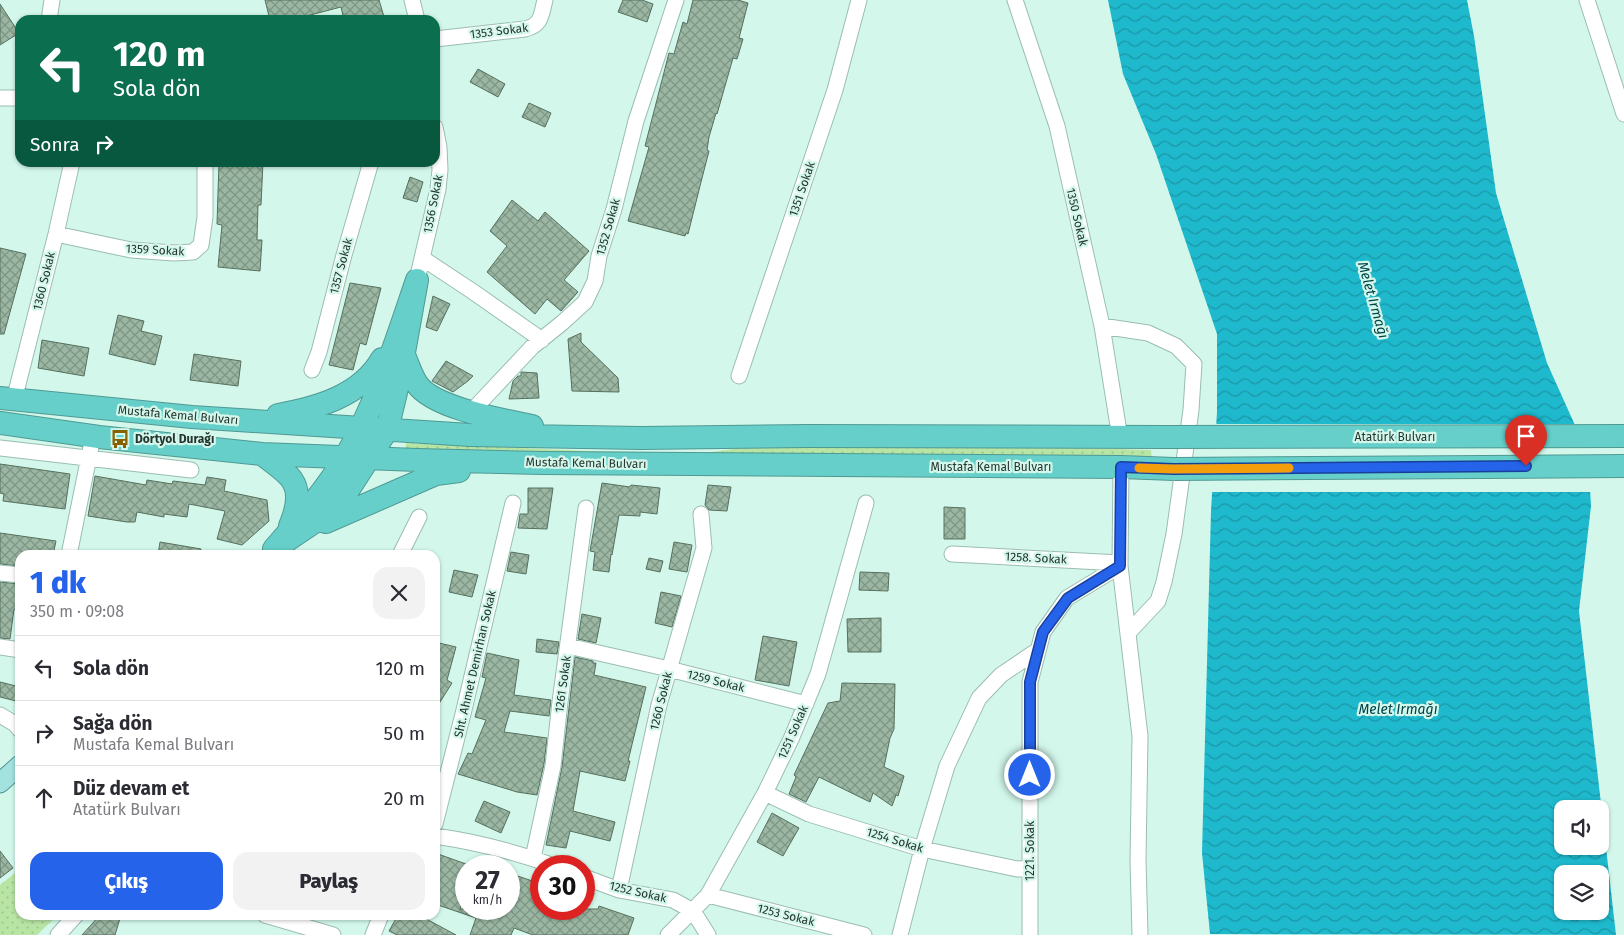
<!DOCTYPE html>
<html lang="tr">
<head>
<meta charset="utf-8">
<style>
  body { margin:0; font-family:"Fira Sans",sans-serif; background:#f2f2f3; color:#2b2b33; height:100vh; display:flex; flex-direction:column; font-size:19px; white-space:nowrap }
  * { box-sizing:border-box; margin:0 }
  p { font-size:16px; color:#7c7c81 }
  .icon { flex:none; width:28px; height:28px; fill:none; stroke:currentColor; stroke-width:2; stroke-linecap:round; stroke-linejoin:round }
  .map { position:relative; flex:1; overflow:hidden }
  .side { position:absolute; left:15px; top:550px; width:425px; height:370px; display:flex; flex-direction:column; background:#fff; border-radius:15px; box-shadow:0 1px 4px #0004 }
  .side>* { flex:none }
  .banner { position:absolute; left:15px; top:15px; width:425px; height:152px; border-radius:15px; box-shadow:0 1px 4px #0004; background:#0b6e4f; color:#fff; overflow:hidden }
  .tools { position:absolute; left:1554px; top:800px; display:grid; gap:10px }
  .tools a { display:grid; place-items:center; width:55px; height:55px; border-radius:10px; background:#fff; box-shadow:0 1px 4px #0004; font-size:25px }
  .speed { position:absolute; left:455px; top:855px; display:flex; gap:10px; font-size:25px; font-weight:700; text-align:center }
  .speed>* { display:grid; place-content:center; width:65px; height:65px; border-radius:50%; background:#fff; box-shadow:0 1px 4px #0004; line-height:1 }
  .speed small { font-size:12px; font-weight:400 }
  .speed .limit { border:8px solid #d22; background:#fff; color:#111 }
  .pin { position:absolute; display:grid; place-items:center; width:42px; height:42px; color:#fff; margin:-51px -21px; border-radius:50% 50% 50% 0; rotate:-45deg; box-shadow:0 0 5px #0007 }
  .pin .icon { rotate:45deg }
  .me { position:absolute; width:55px; margin:-28px; rotate:0deg; stroke-linejoin:round; filter:drop-shadow(0 0 4px #0008) }
  .turn { display:flex; align-items:center; gap:18px; height:105px; padding:0 15px; font-size:22px }
  .turn .icon { width:65px; height:65px; stroke-width:2.5 }
  .turn b { display:block; font-size:35px; line-height:42px }
  .then { display:flex; align-items:center; height:48px; padding:0 15px; background:#0003; gap:10px; font-size:19px }
  .round { display:grid; place-items:center; flex:none; width:52px; height:52px; border-radius:15px; background:#f2f2f3 }
  .summary { display:flex; align-items:center; justify-content:space-between; height:85px; padding:0 15px }
  h1 { font-size:30px; font-weight:800; line-height:38px; color:#2563eb }
  .button { display:flex; gap:10px; margin-top:auto; padding:10px 15px }
  .button a { flex:1; height:58px; border-radius:15px; background:#2563eb; color:#fff; font-size:20px; font-weight:800; line-height:58px; text-align:center }
  .button a+a { background:#f2f2f3; color:#2b2b33 }
  ul { padding:0; list-style:none }
  li { display:flex; align-items:center; gap:15px; height:65px; padding:0 15px; border-top:1px solid #e1e1e2 }
  li div { flex:1 }
  li b { display:block; font-size:19px }
  li em { font-style:normal }
  .map>svg:first-child { display:block }
</style>
</head>
<body>
<div class="map">
<svg width="1624" height="935" viewBox="0 0 1624 935">
  <defs>
    <pattern id="grass-dots" width="8" height="8" patternUnits="userSpaceOnUse" patternTransform="scale(1.25)"><rect width="8" height="8" fill="#b8e5a4"/><path d="M2 2h.1M6 6h.1" fill="none" stroke="#9ec58e" stroke-width="1.8" stroke-linecap="round"/></pattern>
    <pattern id="water-waves" width="16" height="10" patternUnits="userSpaceOnUse" patternTransform="scale(1.25)"><rect width="16" height="10" fill="#1eb9cd"/><path d="M0 5q4-4 8 0t8 0" fill="none" stroke="#1a97a7"/></pattern>
    <pattern id="building-cross-hatch" width="8" height="8" patternUnits="userSpaceOnUse" patternTransform="scale(1.25)"><rect width="8" height="8" fill="#9bb7a3"/><path d="M0 0l8 8M0 8l8-8" fill="none" stroke="#7e9685"/></pattern>
  </defs>
  <rect width="100%" height="100%" fill="#d3f8eb"/>
  <path fill="url(#grass-dots)" d="M406,443L590,451L694,453L712,452L740,448L1045,447L1151,450L1152,461L405,453Z
    M20,869V915H58L37,935H0V885Z"/>
  <path fill="url(#water-waves)" fill-rule="evenodd" d="M1108,0H1467L1474,36L1496,193L1547,363L1588,454L1591,506L1579,611L1616,935L1210,934L1202,853L1211,511L1217,412V334L1156,154L1123,74ZM1562,809H1600V846H1562ZM1562,874H1600V911H1562Z"/>
  <path fill="#d3f8eb" d="M1214,424H1577L1590,453L1592,492H1210Z"/>
  <path fill="url(#building-cross-hatch)" stroke="#56705e" d="M265,0H379L385,20H344L341,7L291,20H273L272,16H269Z
    M623,0H642L653,4L647,22L618,12Z
    M693,0H738L748,3L739,38L743,39L737,59L733,58L717,114L716,113L709,137L707,150L709,151L702,178L688,234L686,233L685,236L628,221L649,147L645,146L669,53L674,54L683,22L687,24Z
    M0,4L19,33L0,45Z
    M478,69L505,84L498,97L470,82Z
    M529,103L551,113L545,127L522,117Z
    M219,162H263L261,205H258L257,240H262L260,271L218,267L222,225L217,224Z
    M410,177L423,182L417,202L403,198Z
    M512,200L538,221L545,212L589,251L564,280L578,292L561,311L547,299L535,314L487,272L507,246L490,231Z
    M0,248L26,254L4,334H0Z
    M350,283L381,288L366,345L360,343L353,370L329,365Z
    M433,296L450,304L437,331L426,327Z
    M118,315L144,321L141,331L162,336L155,365L109,354Z
    M581,333V342L618,378L619,392L572,391L568,339Z
    M42,340L89,348L84,376L38,368Z
    M194,354L241,361L238,386L190,380Z
    M446,361L473,376L468,381L453,392L432,381Z
    M521,372L537,373L539,398L509,399L513,381L518,376H521Z
    M0,464L70,474L65,509L3,501L4,494L0,493Z
    M95,476L146,485L147,480L172,484L173,481L205,485L207,477L226,480L224,491L267,500L269,521L242,545L217,539L225,511L189,504L187,517L164,514V517L137,512L135,522H127L88,516Z
    M602,483L630,487L631,485L660,488L657,514L640,512V516L619,515L612,555L611,554L609,572L593,570L595,552L590,551Z
    M708,485L731,487L727,511L709,510L705,505Z
    M528,488H553L547,529L518,528L520,514H528Z
    M944,507L965,508V539H944Z
    M0,533L56,541L53,555H20V566L0,564Z
    M160,542L201,549L200,555H158Z
    M674,542L692,545L687,572L669,569Z
    M511,552L529,555L526,574L507,571Z
    M649,558L663,561L660,572L646,569Z
    M454,570L478,575L472,597L449,592Z
    M860,572L889,573L888,591L859,590Z
    M0,582L20,584V610L14,609L10,639L0,638Z
    M661,592L681,596L672,627L655,623Z
    M582,614L601,618L596,643L578,639Z
    M881,618V652H848L847,619Z
    M763,636L797,642L789,686L755,680Z
    M537,639L559,642L557,654L536,652Z
    M435,642L456,647L447,680L452,683L435,710Z
    M487,653L519,660L514,695L551,700L549,716L510,711L504,732L547,738L544,764L537,795L517,792L458,774L468,753L472,754L486,720L475,717L486,678L482,677Z
    M575,657L593,661V663H596L594,675L646,687L628,761H630L625,781L580,771L573,811L615,822L610,841L570,831L566,848L546,845L562,767Z
    M0,682L20,687V702L0,697Z
    M842,683L895,684L894,729L890,738L884,767L904,776L898,796L896,795L892,806L873,793L870,802L819,777L806,802L789,794L796,777L794,775L828,703L840,701Z
    M484,801L510,812L501,833L475,821Z
    M772,813L799,828L783,856L757,842Z
    M0,851L13,868L0,878Z
    M438,854L466,864V892L460,909H509V873L541,884V909H598L599,906L634,918L628,935H533L514,928L511,935H470L476,918L435,904V862Z
    M100,915H121L115,935H82Z
    M398,915H419L456,935H397L389,931Z"/>
  <g fill="none" stroke-linecap="round" stroke-linejoin="round">
    <g stroke="#9abdb1" stroke-width="17">
      <path id="minor" d="M412,0L417,20
        M1015,0L1057,126L1102,326L1120,438
        M1587,0L1624,114
        M49,20L52,0
        M435,39L525,29C542,25 541,15 545,0
        M0,98H20
        M56,234L131,250L174,253L193,252L201,245L205,217V162
        M422,258L472,291L542,340
        M417,280L438,189L440,170L439,147L435,127
        M1102,326L1148,333L1176,346L1194,364L1191,410L1174,534L1164,582L1158,601L1128,633
        M312,370L319,352L344,255L371,162
        M739,376L835,90L859,0
        M14,400L56,234L72,162
        M472,411L532,347L562,323L585,302L595,281L599,256L614,209L636,121L676,0
        M0,448L191,470
        M1121,467L1120,566L1140,736L1138,860L1140,935
        M952,554L1120,563
        M69,555L93,437
        M400,555L419,517
        M0,573L20,575
        M568,646L669,669L806,704
        M0,647L20,650
        M0,715L15,724L20,730
        M765,793L809,814L922,849L1017,869L1030,868
        M435,824L463,714L513,503
        M435,836C476,842 516,852 554,866
        M533,858L553,766L560,702L586,508
        M584,877L619,890L673,900L693,911L708,935
        M619,890L659,705L704,548L701,514
        M708,895L864,935
        M265,915L333,935
        M58,935L76,915
        M373,935L381,915
        M668,935L708,895L765,793L792,737L818,674L866,503
        M900,935L922,849L947,766L979,698L1001,675L1038,650
        M1030,935V682L1043,632L1067,598L1120,566"/>
    </g>
    <g stroke="#509993" stroke-width="21">
      <path id="major" d="M0,783L20,765"/>
    </g>
    <g stroke="#509993" stroke-width="24">
      <path id="highway" d="M417,280L399,380L387,430L345,495L329,512L274,549C300,519 326,490 346,456C377,403 397,338 417,280Z
        M404,355C408,364 411,375 417,384C433,408 503,420 532,426
        M0,398L192,417L470,435L641,438L807,436L1165,437
        M278,415C317,408 361,396 382,359
        M0,423L99,437L262,454L417,460L542,463L1121,467L1174,469
        M262,454C270,460 288,473 292,480C301,493 296,512 290,526
        M326,522L436,474L459,471"/>
    </g>
    <use href="#minor" stroke="#fff" stroke-width="15"/>
    <use href="#major" stroke="#a3e2df" stroke-width="19"/>
    <use href="#highway" stroke="#66cfc9" stroke-width="22"/>
    <g stroke="#509993" stroke-width="24" stroke-linecap="butt">
      <path id="highway-bridge" d="M1165,437L1624,436
        M1174,469L1624,466"/>
    </g>
    <use href="#highway-bridge" stroke="#66cfc9" stroke-width="22"/>
  </g>
  <g fill="none" stroke-linecap="round" stroke-linejoin="round">
    <g stroke="#184099" stroke-width="12">
      <path id="route" d="M1030,775V682L1043,632L1068,598L1120,566L1121,467L1174,469L1526,466"/>
    </g>
    <use href="#route" stroke="#2563eb" stroke-width="9"/>
    <path stroke="#f59e0b" stroke-width="9" d="M1139,468L1174,469L1289,468"/>
  </g>
  <defs>
    <g id="bus-bare" transform="scale(1.5)"><path d="M-5-6H5V4H4V6H2V4H-2V6H-4V4H-5ZM-3.5-4V0h7V-4ZM-3.5 1.2v1.5H-2V1.2ZM2 1.2v1.5H3.5V1.2Z" fill="#886200" stroke="#d3f8eb" stroke-width="2.5" paint-order="stroke"/></g>
  </defs>
  <g fill-rule="evenodd">
    <use href="#bus-bare" x="120" y="439"/>
  </g>
  <g text-anchor="middle" dominant-baseline="central" stroke-width="4.5" stroke-linejoin="round" paint-order="stroke">
    <g font-size="12" fill="#273530" stroke="#d3f8eb">
      <text transform="translate(499 31) rotate(-7)">1353 Sokak</text>
      <text transform="translate(802 189) rotate(-71)">1351 Sokak</text>
      <text transform="translate(433 204) rotate(-79)">1356 Sokak</text>
      <text transform="translate(1077 217) rotate(77)">1350 Sokak</text>
      <text transform="translate(608 227) rotate(-74)">1352 Sokak</text>
      <text transform="translate(155 250) rotate(3)">1359 Sokak</text>
      <text transform="translate(341 266) rotate(-75)">1357 Sokak</text>
      <text transform="translate(44 281) rotate(-76)">1360 Sokak</text>
      <text transform="translate(178 415) rotate(5)">Mustafa Kemal Bulvarı</text>
      <text x="1395" y="437">Atatürk Bulvarı</text>
      <text transform="translate(586 463) rotate(1)">Mustafa Kemal Bulvarı</text>
      <text x="991" y="467">Mustafa Kemal Bulvarı</text>
      <text transform="translate(1036 558) rotate(3)">1258. Sokak</text>
      <text transform="translate(475 664) rotate(-77)">Sht. Ahmet Demirhan Sokak</text>
      <text transform="translate(716 681) rotate(14)">1259 Sokak</text>
      <text transform="translate(563 684) rotate(-82)">1261 Sokak</text>
      <text transform="translate(661 701) rotate(-76)">1260 Sokak</text>
      <text transform="translate(793 732) rotate(-66)">1251 Sokak</text>
      <text transform="translate(895 840) rotate(17)">1254 Sokak</text>
      <text transform="translate(1030 851) rotate(-90)">1221. Sokak</text>
      <text transform="translate(638 892) rotate(13)">1252 Sokak</text>
      <text transform="translate(786 915) rotate(14)">1253 Sokak</text>
    </g>
    <g font-size="12" font-weight="bold" fill="#273530" stroke="#d3f8eb" text-anchor="start">
      <text x="135" y="439">Dörtyol Durağı</text>
    </g>
    <g font-size="14" font-style="italic" fill="#01434b" stroke="#d3f8eb">
      <text transform="translate(1373 300) rotate(74)">Melet Irmağı</text>
      <text x="1398" y="709">Melet Irmağı</text>
    </g>
  </g>
</svg>
<div class="tools">
<a><svg class="icon" aria-label="sound" viewBox="0 0 24 24"><path d="M4 9h4l5-4v14l-5-4H4zM17 9q2 3 0 6"/></svg></a>
<a><svg class="icon" aria-label="layers" viewBox="0 0 24 24"><path d="M12 4l9 5-9 5-9-5zM3 14l9 5 9-5"/></svg></a>
</div>
<div class="speed"><div>27<small>km/h</small></div><div class="limit">30</div></div>
<div class="pin" style="left:1526px;top:466px;background:#d93025"><svg class="icon" aria-label="arrive" viewBox="0 0 24 24"><path d="M6 21V4h12l-3 4 3 4H6"/></svg></div>
<svg class="me" style="left:1030px;top:775px" viewBox="-20 -20 40 40"><circle r="17" fill="#2563eb" stroke="#fff" stroke-width="3"/><path d="M0-11L8 9 0 5-8 9z" fill="#fff"/></svg>
<div class="banner">
<div class="turn"><svg class="icon" aria-label="left" viewBox="0 0 24 24"><path d="M17 20v-9H6M10 6l-5 5 5 5"/></svg><div><b>120 m</b>Sola dön</div></div>
<div class="then">Sonra<svg class="icon" aria-label="right" viewBox="0 0 24 24"><path d="M7 20v-9h11M14 6l5 5-5 5"/></svg></div>
</div>
<section class="side">
<div class="summary"><div><h1>1 dk</h1><p>350 m · 09:08</p></div><a class="round"><svg class="icon" aria-label="close" viewBox="0 0 24 24"><path d="M6 6l12 12M18 6L6 18"/></svg></a></div>
<ul>
<li><svg class="icon" aria-label="left" viewBox="0 0 24 24"><path d="M17 20v-9H6M10 6l-5 5 5 5"/></svg><div><b>Sola dön</b></div><em>120 m</em></li>
<li><svg class="icon" aria-label="right" viewBox="0 0 24 24"><path d="M7 20v-9h11M14 6l5 5-5 5"/></svg><div><b>Sağa dön</b><p>Mustafa Kemal Bulvarı</p></div><em>50 m</em></li>
<li><svg class="icon" aria-label="ahead" viewBox="0 0 24 24"><path d="M12 20V5M6 11l6-6 6 6"/></svg><div><b>Düz devam et</b><p>Atatürk Bulvarı</p></div><em>20 m</em></li>
</ul>
<div class="button"><a>Çıkış</a><a>Paylaş</a></div>
</section>
</div>
</body>
</html>
